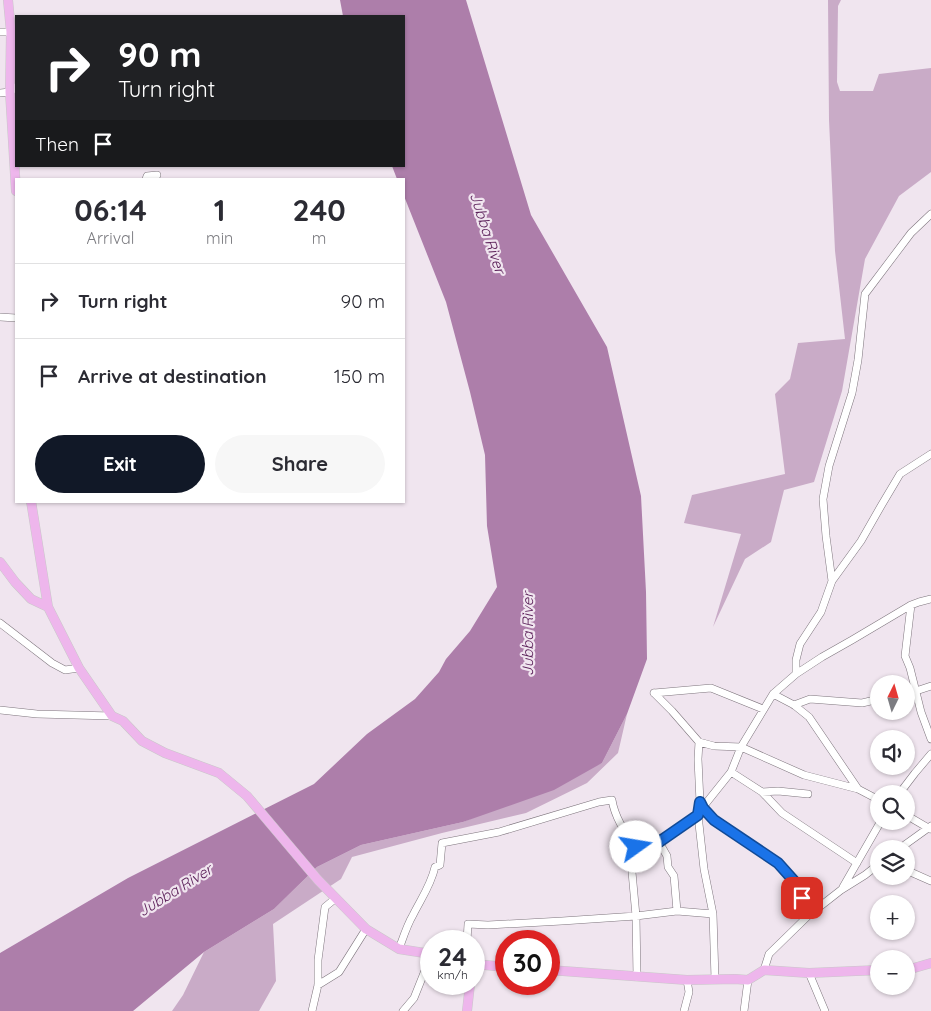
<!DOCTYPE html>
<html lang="en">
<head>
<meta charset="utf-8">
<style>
  body { margin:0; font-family:Quicksand,sans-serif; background:#f7f7f7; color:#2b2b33; height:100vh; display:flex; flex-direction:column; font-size:19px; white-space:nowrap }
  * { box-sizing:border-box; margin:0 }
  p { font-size:16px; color:#7c7c81 }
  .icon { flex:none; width:28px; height:28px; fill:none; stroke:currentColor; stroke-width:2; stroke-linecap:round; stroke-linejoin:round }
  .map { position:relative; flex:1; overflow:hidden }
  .side { position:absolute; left:15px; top:178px; width:390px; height:325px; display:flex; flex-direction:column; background:#fff; border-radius:0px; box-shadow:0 1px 4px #0004 }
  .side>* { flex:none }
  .guide { position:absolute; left:15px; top:15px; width:390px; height:152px; border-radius:0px; box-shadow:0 1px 4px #0004; background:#202124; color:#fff; overflow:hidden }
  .needle { width:32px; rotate:5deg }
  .buttons { position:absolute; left:870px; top:675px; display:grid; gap:10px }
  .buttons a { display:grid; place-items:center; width:45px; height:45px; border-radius:50%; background:#fff; box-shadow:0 1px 4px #0004; font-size:25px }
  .speed { position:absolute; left:420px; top:930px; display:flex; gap:10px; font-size:25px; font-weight:700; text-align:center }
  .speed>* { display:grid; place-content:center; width:65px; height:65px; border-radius:50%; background:#fff; box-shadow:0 1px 4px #0004; line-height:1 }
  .speed small { font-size:12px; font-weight:400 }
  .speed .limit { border:8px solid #d22; background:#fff; color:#111 }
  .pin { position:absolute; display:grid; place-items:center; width:42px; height:42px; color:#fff; margin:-21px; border-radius:10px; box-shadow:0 2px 8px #0006 }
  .me { position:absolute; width:55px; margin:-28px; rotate:77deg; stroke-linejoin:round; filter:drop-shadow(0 0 4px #0008) }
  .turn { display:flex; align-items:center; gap:18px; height:105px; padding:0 20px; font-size:22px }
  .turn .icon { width:65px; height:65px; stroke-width:2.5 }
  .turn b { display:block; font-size:35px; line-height:42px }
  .then { display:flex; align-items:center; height:48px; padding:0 20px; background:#0003; gap:10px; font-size:19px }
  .eta { display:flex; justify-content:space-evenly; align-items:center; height:85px; text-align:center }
  .eta b { font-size:30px; font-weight:700; line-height:35px }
  .cta { display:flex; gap:10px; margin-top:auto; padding:10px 20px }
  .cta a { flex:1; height:58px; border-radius:30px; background:#111827; color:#fff; font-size:20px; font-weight:700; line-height:58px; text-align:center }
  .cta a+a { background:#f7f7f7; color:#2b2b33 }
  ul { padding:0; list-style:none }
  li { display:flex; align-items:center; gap:15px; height:75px; padding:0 20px; border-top:1px solid #e1e1e2 }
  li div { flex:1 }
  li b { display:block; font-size:19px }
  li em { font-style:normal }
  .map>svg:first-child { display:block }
</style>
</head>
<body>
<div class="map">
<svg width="931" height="1011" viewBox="0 0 931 1011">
  <rect width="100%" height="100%" fill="#f0e5ef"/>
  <path fill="#c9abc7" d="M828,0H841L838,6L837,82L840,91H873L879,74L931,68V172L899,196L865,259L842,391L814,482L784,490L771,542L745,559L713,627L741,534L684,523L692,495L785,474L775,394L790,379L798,343L845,339L835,251L829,120Z
    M627,714L618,753L587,783L526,813L442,833L352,857L341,879L273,924L276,981L259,1011H172L183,995L204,952L274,909L317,867L361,845L463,822L602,763Z"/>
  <path fill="#ad7eaa" d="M340,0H466L531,215L607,347L641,496L646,592L647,659L627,714L602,763L554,790L463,822L361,845L317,867L274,909L204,952L133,1011H0V953L128,878L314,784L367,734L415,699L439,672L446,659L470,631L497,587L487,526L485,455L470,392L446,302L404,196V179H397L392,166H404V16H343Z"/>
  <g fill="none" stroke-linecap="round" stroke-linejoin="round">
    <g stroke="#7e757d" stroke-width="8">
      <path id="minor" d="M0,32H11
        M0,93L10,92L16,87
        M146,179L147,176L157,175
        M0,317L16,318
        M832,581L861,541L881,506L900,474L931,454
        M911,605L905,656L910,668L921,712L931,739
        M0,623L52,663L65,670L79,668
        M796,674L822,657L852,640L911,605L919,602L931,599
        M654,693L672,711L699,742L714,746L741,747L804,775L858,789L879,800
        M654,693L711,688L763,709
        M906,693L916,691L931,686
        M773,694L794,705L809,717L858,789
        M794,705L810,699L862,703L879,699
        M0,710L37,714L112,716
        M699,742L698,759L700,802
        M731,772L762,792L778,791L808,794
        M762,792L782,813L857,863
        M899,794L915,773L931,754
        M703,807L714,820L778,863L795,882L809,915
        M906,815L930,829
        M635,847L656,841L659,842
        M899,849L931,826
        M906,870L931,881
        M843,887L881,821
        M677,911L674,876L668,867L667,856L659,842L698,815
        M467,941L468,924L488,925L562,921L636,916L677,911L713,914
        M399,949C403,938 407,925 413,915C421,899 431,885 435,867L440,865L442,843L499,832L599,802L612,800C615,818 625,832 635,847L632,872L636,916L637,977
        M764,970L769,954L809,915L841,890L865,875L879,864
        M809,973L825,1011
        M715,979L713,914L704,869L698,815L700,802L703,807L731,772L741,747L773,694L796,674V660L800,644L821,612L832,581L826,536L823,499L829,466L852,393L858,360L865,294L911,233L931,214
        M318,985L339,972L366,929
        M312,1011L318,985V960L325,907L336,898
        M403,1011L414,998L426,968L431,961
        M684,1011L689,992L687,980
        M744,1011L748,980"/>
    </g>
    <g stroke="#c9c8c9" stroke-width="10">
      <path id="major" d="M8,0L11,32L10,92L16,191
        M31,501L48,607
        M0,562L15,582L31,599L48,607L79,668L112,716L123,721L142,741L165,753L219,773L247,796L318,880L366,929L399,949L431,954
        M474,964L506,967
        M906,969L914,968L931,963
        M549,970L687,980L735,979L748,980L764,970L809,973L879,970
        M467,1011L470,984"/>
    </g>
    <use href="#minor" stroke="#fff" stroke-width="7"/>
    <use href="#major" stroke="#eeb6ec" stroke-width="9"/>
  </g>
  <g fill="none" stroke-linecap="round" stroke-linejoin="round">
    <g stroke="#114b97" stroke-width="12">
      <path id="route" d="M636,847L656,841L659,842L698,815L700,802L703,808L714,820L778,863L795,882L802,898"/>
    </g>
    <use href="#route" stroke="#1a73e8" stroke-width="9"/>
  </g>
  <g text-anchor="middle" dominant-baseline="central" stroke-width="4.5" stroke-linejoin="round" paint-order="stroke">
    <g font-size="15" font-style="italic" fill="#5b2059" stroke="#f0e5ef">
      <text transform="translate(488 233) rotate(72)">Jubba River</text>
      <text transform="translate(527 634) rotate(-90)">Jubba River</text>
      <text transform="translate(175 890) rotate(-32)">Jubba River</text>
    </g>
  </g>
</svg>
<div class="buttons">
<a><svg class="needle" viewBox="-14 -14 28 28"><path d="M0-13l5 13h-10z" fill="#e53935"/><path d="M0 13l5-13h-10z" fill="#7c7c81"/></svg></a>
<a><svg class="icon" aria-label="sound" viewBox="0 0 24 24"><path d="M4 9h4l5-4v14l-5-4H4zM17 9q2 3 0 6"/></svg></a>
<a><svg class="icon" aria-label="search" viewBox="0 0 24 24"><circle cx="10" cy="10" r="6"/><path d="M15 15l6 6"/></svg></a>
<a><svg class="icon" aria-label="layers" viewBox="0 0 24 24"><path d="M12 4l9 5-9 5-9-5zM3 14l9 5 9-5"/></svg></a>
<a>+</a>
<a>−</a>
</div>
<div class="speed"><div>24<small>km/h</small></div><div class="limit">30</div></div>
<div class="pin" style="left:802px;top:898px;background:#d93025"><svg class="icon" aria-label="arrive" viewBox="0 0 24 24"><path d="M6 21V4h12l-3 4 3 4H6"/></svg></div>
<svg class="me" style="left:636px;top:847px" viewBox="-20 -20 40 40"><circle r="19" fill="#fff"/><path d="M0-13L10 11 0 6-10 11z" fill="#1a73e8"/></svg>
<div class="guide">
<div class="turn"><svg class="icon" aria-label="right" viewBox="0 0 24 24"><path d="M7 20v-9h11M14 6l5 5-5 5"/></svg><div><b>90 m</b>Turn right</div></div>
<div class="then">Then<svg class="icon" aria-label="arrive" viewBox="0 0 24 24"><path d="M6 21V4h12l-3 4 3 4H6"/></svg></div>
</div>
<section class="side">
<div class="eta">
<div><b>06:14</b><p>Arrival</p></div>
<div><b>1</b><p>min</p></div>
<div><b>240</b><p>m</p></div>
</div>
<ul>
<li><svg class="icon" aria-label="right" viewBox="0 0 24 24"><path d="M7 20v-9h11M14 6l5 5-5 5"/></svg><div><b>Turn right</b></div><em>90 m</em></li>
<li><svg class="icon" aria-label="arrive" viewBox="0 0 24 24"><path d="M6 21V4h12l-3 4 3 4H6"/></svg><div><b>Arrive at destination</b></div><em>150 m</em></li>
</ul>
<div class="cta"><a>Exit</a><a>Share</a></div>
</section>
</div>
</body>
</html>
